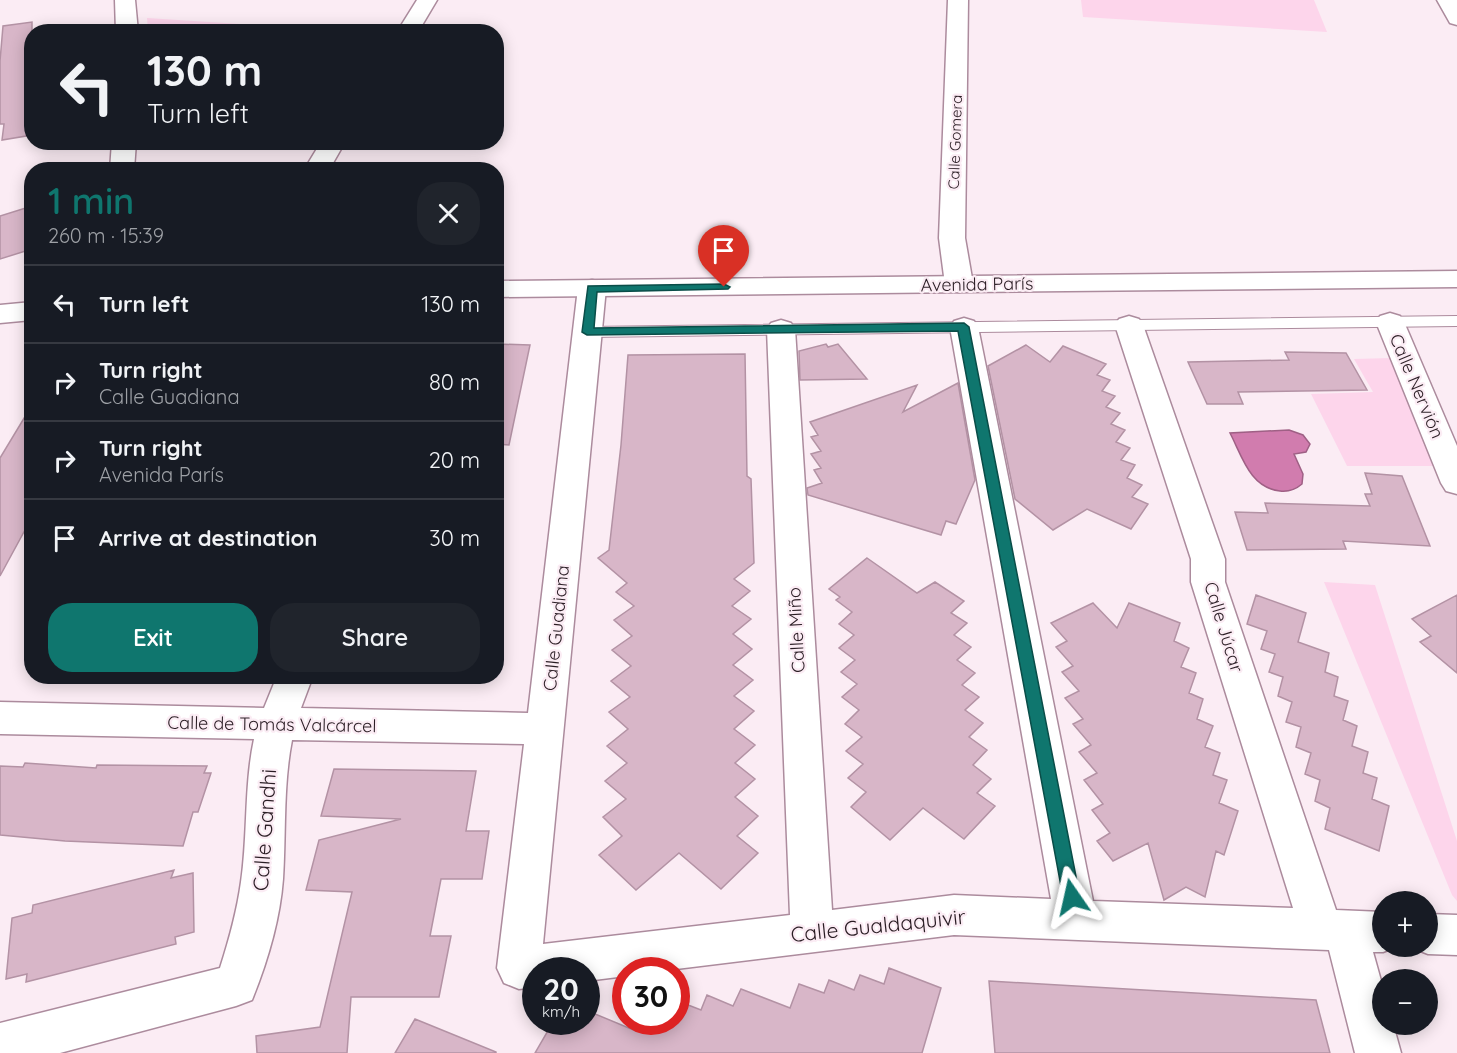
<!DOCTYPE html>
<html lang="en">
<head>
<meta charset="utf-8">
<style>
  body { margin:0; font-family:Quicksand,sans-serif; background:#20242c; color:#f1f3f6; height:100vh; display:flex; flex-direction:column; font-size:22px; white-space:nowrap }
  * { box-sizing:border-box; margin:0 }
  p { font-size:20px; color:#9ea1a6 }
  .icon { flex:none; width:33px; height:33px; fill:none; stroke:currentColor; stroke-width:2; stroke-linecap:round; stroke-linejoin:round }
  .map { position:relative; flex:1; overflow:hidden }
  .details { position:absolute; left:24px; top:162px; width:480px; height:522px; display:flex; flex-direction:column; background:#171b24; border-radius:24px; box-shadow:0 3px 15px #0003 }
  .details>* { flex:none }
  .hud { position:absolute; left:24px; top:24px; width:480px; height:126px; border-radius:24px; box-shadow:0 3px 15px #0003; background:#171b24; color:#f1f3f6; overflow:hidden }
  .buttons { position:absolute; left:1372px; top:891px; display:grid; gap:12px }
  .buttons a { display:grid; place-items:center; width:66px; height:66px; border-radius:50%; background:#171b24; box-shadow:0 3px 15px #0003; font-size:30px }
  .speed { position:absolute; left:522px; top:957px; display:flex; gap:12px; font-size:30px; font-weight:700; text-align:center }
  .speed>* { display:grid; place-content:center; width:78px; height:78px; border-radius:50%; background:#171b24; box-shadow:0 3px 15px #0003; line-height:1 }
  .speed small { font-size:15px; font-weight:400 }
  .speed .limit { border:9px solid #d22; background:#fff; color:#111 }
  .pin { position:absolute; display:grid; place-items:center; width:51px; height:51px; color:#fff; margin:-62px -26px; border-radius:50% 50% 50% 0; rotate:-45deg; box-shadow:0 0 6px #0007 }
  .pin .icon { rotate:45deg }
  .me { position:absolute; width:66px; margin:-33px; rotate:349deg; stroke-linejoin:round; filter:drop-shadow(0 0 4px #0008) }
  .turn { display:flex; align-items:center; gap:21px; height:126px; padding:0 24px; font-size:27px }
  .turn .icon { width:78px; height:78px; stroke-width:2.5 }
  .turn b { display:block; font-size:42px; line-height:51px }
  .round { display:grid; place-items:center; flex:none; width:63px; height:63px; border-radius:24px; background:#20242c }
  .overview { display:flex; align-items:center; justify-content:space-between; height:102px; padding:0 24px }
  h1 { font-size:36px; font-weight:600; line-height:45px; color:#0f766e }
  .cta { display:flex; gap:12px; margin-top:auto; padding:12px 24px }
  .cta a { flex:1; height:69px; border-radius:24px; background:#0f766e; color:#fff; font-size:24px; font-weight:600; line-height:69px; text-align:center }
  .cta a+a { background:#20242c; color:#f1f3f6 }
  ul { padding:0; list-style:none }
  li { display:flex; align-items:center; gap:18px; height:78px; padding:0 24px; border-top:2px solid #363941 }
  li div { flex:1 }
  li b { display:block; font-size:22px }
  li em { font-style:normal }
  .map>svg:first-child { display:block }
</style>
</head>
<body>
<div class="map">
<svg width="1457" height="1053" viewBox="0 0 1457 1053">
  <rect width="100%" height="100%" fill="#fbecf4"/>
  <path fill="#fdd5eb" d="M1081,0H1314L1327,32L1083,17Z
    M147,18L257,25L252,31H148Z
    M1391,358L1433,466H1347L1311,394L1373,392L1354,359Z
    M1324,582L1375,585L1457,841V901L1452,895Z"/>
  <path fill="#d17cae" stroke="#9f6085" stroke-width="1.5" d="M1289,430L1303,435L1310,444L1306,452L1294,454L1303,474L1302,484C1295,490 1289,492 1280,491C1250,488 1242,456 1230,433Z"/>
  <path fill="#d8b6c8" stroke="#b392a4" stroke-width="1.5" d="M32,22V135L2,140L4,124H0V61L3,26Z
    M32,206V249L0,259V216Z
    M496,344L530,345L509,445L496,444Z
    M826,344L828,347L838,344L867,379L800,380L799,351Z
    M1026,345L1050,362L1063,346L1106,364L1097,375L1110,380L1102,391L1115,396L1106,407L1120,413L1111,424L1125,430L1116,442L1130,448L1121,460L1135,465L1127,478L1142,485L1132,497L1148,504L1131,529L1087,509L1053,530L1015,499L988,366Z
    M1285,352L1346,353L1367,390L1238,392L1243,404H1207L1188,362L1289,360Z
    M745,354L747,476L751,479L754,563L734,579L750,591L732,606L751,619L733,634L752,649L733,665L753,680L734,696L754,711L734,729L755,745L735,763L755,779L735,797L758,816L737,836L758,853L721,889L679,853L636,890L599,855L622,836L603,817L626,799L605,781L627,763L607,746L628,729L609,712L630,697L611,681L631,666L612,650L632,636L614,620L634,606L616,592L627,583L598,558L609,550L621,445L628,355Z
    M958,383L975,480L956,524L946,521L941,535L808,495L807,488L822,483L814,470L821,468L811,454L821,451L811,437L818,435L810,422L917,385L903,412Z
    M32,405V517L0,576V458Z
    M1365,473L1402,476L1430,546L1343,541L1346,549L1247,550L1235,512L1268,513L1265,503L1370,506L1365,494H1372Z
    M867,558L917,593L935,582L964,601L951,613L967,623L954,635L971,647L957,660L975,673L962,685L979,697L965,710L983,723L969,737L987,750L973,765L991,779L977,793L995,806L964,839L923,808L890,840L851,807L866,792L848,778L863,764L846,751L862,737L845,724L859,710L842,697L857,684L841,672L855,660L839,648L854,635L839,624L852,612L836,600L840,597L829,589Z
    M1256,595L1306,613L1298,642L1329,653L1325,672L1338,677L1334,696L1348,701L1343,720L1357,726L1352,746L1368,752L1363,773L1377,778L1372,799L1389,806L1379,851L1325,829L1330,808L1315,801L1320,780L1305,774L1311,753L1296,747L1301,727L1286,722L1292,702L1278,696L1283,677L1269,672L1275,654L1261,649L1267,631L1247,624Z
    M1457,595V673L1420,642L1431,636L1412,619Z
    M1093,603L1117,628L1129,603L1180,623L1174,641L1189,648L1181,667L1196,673L1189,693L1203,699L1197,719L1213,726L1205,747L1220,753L1213,775L1227,780L1219,803L1238,811L1224,855L1216,851L1205,897L1186,887L1164,900L1148,843L1113,861L1097,841L1110,833L1092,810L1103,804L1084,780L1097,773L1079,752L1091,745L1073,724L1083,719L1065,698L1079,691L1062,672L1073,666L1056,647L1067,641L1051,623Z
    M25,763L96,768L97,765L207,766L204,773H211L198,812H193L183,846L65,841L0,835V766L23,767Z
    M334,769L476,771L466,831H489L482,879H441L430,936H451L439,997H351L347,1053H257L256,1036L320,1027L352,892L306,890L319,840L401,819L321,816Z
    M174,870L171,878L193,873L194,932L175,937L176,944L26,982L27,974L6,979L12,918L32,913L33,905Z
    M889,968L941,988L922,1053H535L553,1022H586L588,1011L636,1031L640,1022H676L678,1001L701,1010L707,995L733,1006L741,989L790,1008L799,984L824,993L829,980L854,990L860,975L884,984Z
    M989,981L1316,1000L1330,1053H995Z
    M415,1019L496,1052V1053H395Z"/>
  <g fill="none" stroke-linecap="round" stroke-linejoin="round">
    <g stroke="#ac8b9d" stroke-width="2">
      <path id="lane" d="M1457,316V326L587,337L581,336L579,332L581,328L587,327Z"/>
    </g>
    <g stroke="#ac8b9d" stroke-width="3">
      <path id="street" d="M115,0H135L138,32H116Z
        M417,0H437L418,32H397Z
        M948,0H968L965,238L973,284L969,290L959,292L949,290L945,284L939,238Z
        M1437,0H1457V25L1450,23Z
        M112,142H136L134,170H110Z
        M321,142H345L329,170H304Z
        M592,280L602,282L606,288L543,944L790,915L767,329L771,323L781,320L791,323L795,329L832,910L954,895L1051,899L950,327L954,321L964,318L974,321L978,327L1093,901L1293,908L1191,582V559L1115,325L1119,319L1129,316L1139,319L1143,325L1225,559V582L1336,910L1383,912V946H1398L1383,952H1373L1383,988V1024H1393L1401,1053H1355L1329,950L954,935L668,970H626V976L586,981V970H536V987L519,989L504,983L497,968L524,744L292,740C283,786 286,832 283,879C280,920 267,963 252,1000L236,1006L60,1053H0V1023L220,968C229,940 237,911 241,882C248,835 244,786 254,739L0,734V702L264,708L277,676H313L301,708L528,713L578,288L582,282Z
        M1390,313L1400,316L1404,322L1457,446V494L1446,491L1441,483L1376,322L1380,316Z
        M1428,914L1457,915V955L1428,954L1413,948L1412,946H1428Z"/>
    </g>
    <g stroke="#ac8b9d" stroke-width="3">
      <path id="secondary" d="M1457,271V287L496,297V281Z
        M32,302V320L0,323V305Z"/>
    </g>
    <use href="#lane" fill="#fff" fill-rule="evenodd"/>
    <use href="#street" fill="#fff" fill-rule="evenodd"/>
    <use href="#secondary" fill="#fff" fill-rule="evenodd"/>
  </g>
  <path fill="#0f766e" stroke="#0a4d48" stroke-width="1.5" d="M724,284L730,287L728,289L597,292L594,328L964,323L969,327L1080,897L1078,902L1072,905L1065,902L1063,897L958,331L587,335L582,332L588,286Z"/>
  <g text-anchor="middle" dominant-baseline="central" stroke-width="4.5" stroke-linejoin="round" paint-order="stroke">
    <g font-size="15" fill="#2a1d24" stroke="#fbecf4">
      <text transform="translate(955 142) rotate(-88)">Calle Gomera</text>
    </g>
    <g font-size="18" fill="#2a1d24" stroke="#fbecf4">
      <text transform="translate(977 284) rotate(-1)">Avenida París</text>
      <text transform="translate(1417 386) rotate(67)">Calle Nervión</text>
      <text transform="translate(1224 627) rotate(73)">Calle Júcar</text>
      <text transform="translate(556 628) rotate(-84)">Calle Guadiana</text>
      <text transform="translate(796 630) rotate(-93)">Calle Miño</text>
      <text transform="translate(272 724) rotate(1)">Calle de Tomás Valcárcel</text>
    </g>
    <g font-size="21" fill="#2a1d24" stroke="#fbecf4">
      <text transform="translate(264 830) rotate(-86)">Calle Gandhi</text>
      <text transform="translate(878 925) rotate(-6)">Calle Gualdaquivir</text>
    </g>
  </g>
</svg>
<div class="buttons">
<a>+</a>
<a>−</a>
</div>
<div class="speed"><div>20<small>km/h</small></div><div class="limit">30</div></div>
<div class="pin" style="left:724px;top:287px;background:#d93025"><svg class="icon" aria-label="arrive" viewBox="0 0 24 24"><path d="M6 21V4h12l-3 4 3 4H6"/></svg></div>
<svg class="me" style="left:1072px;top:897px" viewBox="-20 -20 40 40"><path d="M0-17L14 15 0 8-14 15z" fill="#0f766e" stroke="#fff" stroke-width="4"/></svg>
<div class="hud">
<div class="turn"><svg class="icon" aria-label="left" viewBox="0 0 24 24"><path d="M17 20v-9H6M10 6l-5 5 5 5"/></svg><div><b>130 m</b>Turn left</div></div>
</div>
<section class="details">
<div class="overview"><div><h1>1 min</h1><p>260 m · 15:39</p></div><a class="round"><svg class="icon" aria-label="close" viewBox="0 0 24 24"><path d="M6 6l12 12M18 6L6 18"/></svg></a></div>
<ul>
<li><svg class="icon" aria-label="left" viewBox="0 0 24 24"><path d="M17 20v-9H6M10 6l-5 5 5 5"/></svg><div><b>Turn left</b></div><em>130 m</em></li>
<li><svg class="icon" aria-label="right" viewBox="0 0 24 24"><path d="M7 20v-9h11M14 6l5 5-5 5"/></svg><div><b>Turn right</b><p>Calle Guadiana</p></div><em>80 m</em></li>
<li><svg class="icon" aria-label="right" viewBox="0 0 24 24"><path d="M7 20v-9h11M14 6l5 5-5 5"/></svg><div><b>Turn right</b><p>Avenida París</p></div><em>20 m</em></li>
<li><svg class="icon" aria-label="arrive" viewBox="0 0 24 24"><path d="M6 21V4h12l-3 4 3 4H6"/></svg><div><b>Arrive at destination</b></div><em>30 m</em></li>
</ul>
<div class="cta"><a>Exit</a><a>Share</a></div>
</section>
</div>
</body>
</html>
